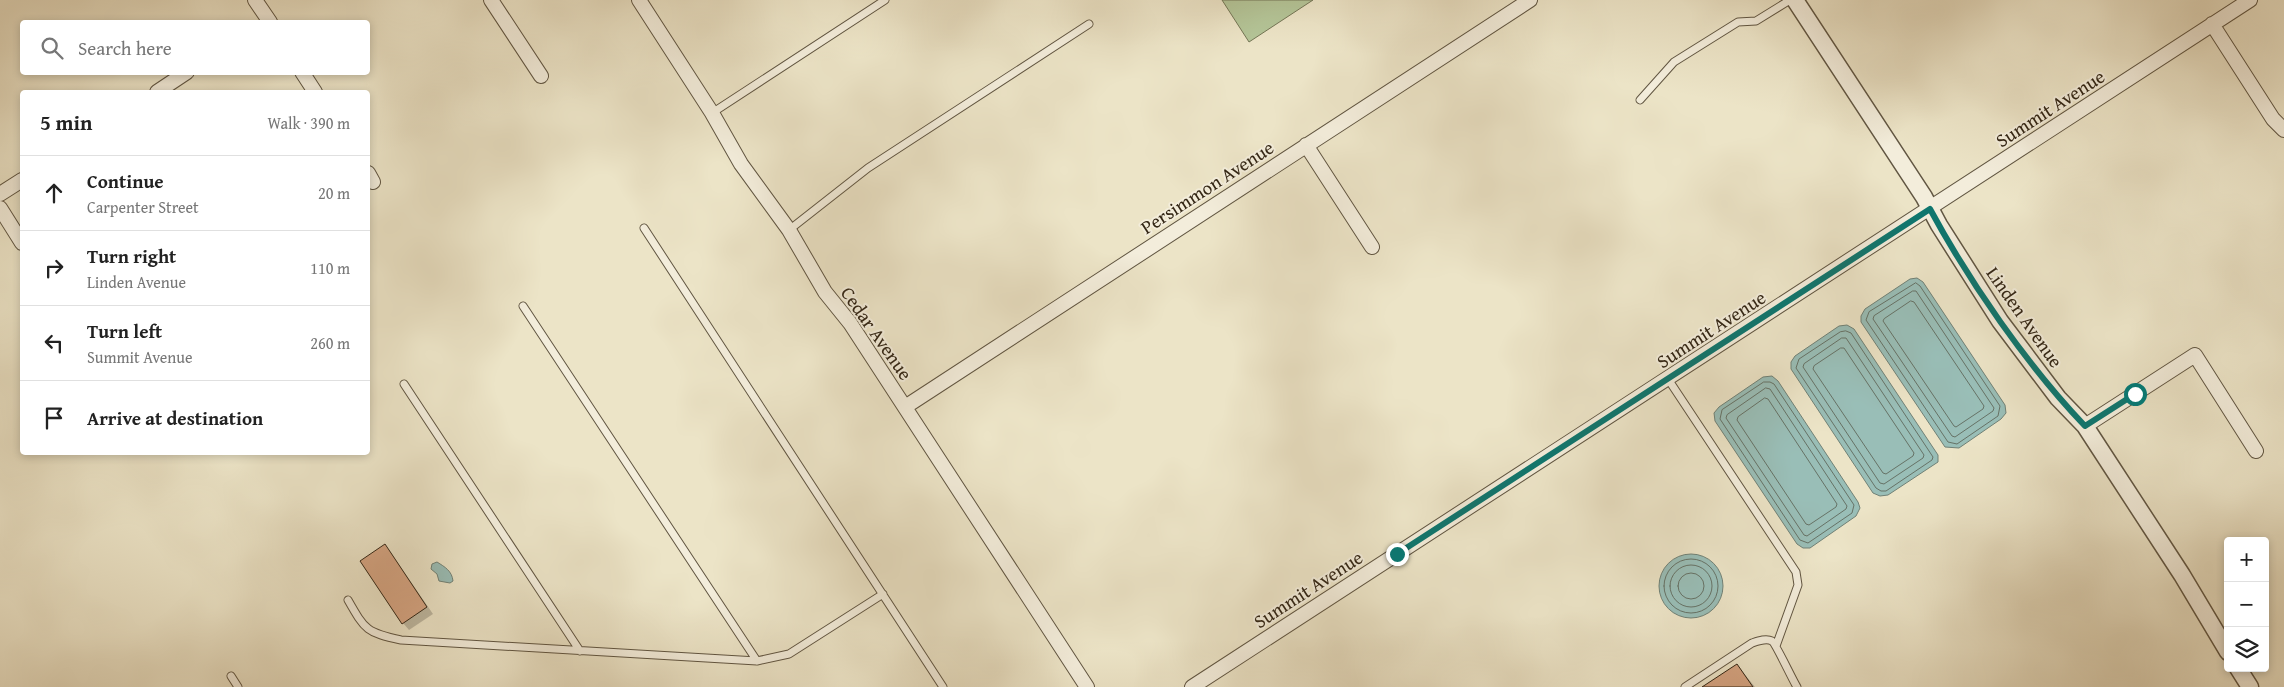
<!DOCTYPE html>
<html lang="en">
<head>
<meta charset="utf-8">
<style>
	:root { --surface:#fff; --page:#f2f2f2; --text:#222; --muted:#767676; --line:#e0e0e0 }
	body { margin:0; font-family:"Gentium Book Plus",serif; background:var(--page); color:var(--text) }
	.controls { position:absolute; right:15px; bottom:15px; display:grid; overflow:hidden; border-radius:5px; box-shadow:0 2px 8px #0003 }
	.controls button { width:45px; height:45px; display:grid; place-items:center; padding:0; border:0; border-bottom:1px solid var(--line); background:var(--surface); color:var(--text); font:25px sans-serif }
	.stop { position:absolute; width:15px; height:15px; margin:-11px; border:4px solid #0f766e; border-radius:50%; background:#fff }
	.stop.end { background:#0f766e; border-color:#fff; box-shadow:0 1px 5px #0008 }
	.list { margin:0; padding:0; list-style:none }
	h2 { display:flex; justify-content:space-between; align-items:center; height:65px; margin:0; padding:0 20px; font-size:21px }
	h2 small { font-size:16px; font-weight:400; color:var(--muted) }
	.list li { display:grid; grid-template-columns:32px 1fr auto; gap:15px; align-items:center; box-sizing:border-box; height:75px; padding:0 20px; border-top:1px solid var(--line) }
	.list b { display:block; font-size:19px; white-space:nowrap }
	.list p { margin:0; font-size:16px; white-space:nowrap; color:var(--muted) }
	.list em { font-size:16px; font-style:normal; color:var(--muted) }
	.icon { flex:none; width:28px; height:28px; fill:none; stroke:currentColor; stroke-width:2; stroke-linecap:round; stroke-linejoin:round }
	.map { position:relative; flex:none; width:2284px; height:687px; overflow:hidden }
	.search { position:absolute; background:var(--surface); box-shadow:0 2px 8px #0003; left:20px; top:20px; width:350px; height:55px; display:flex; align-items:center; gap:12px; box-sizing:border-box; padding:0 18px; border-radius:5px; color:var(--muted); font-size:19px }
	.panel { position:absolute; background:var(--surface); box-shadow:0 2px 8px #0003; left:20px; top:90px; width:350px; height:365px; border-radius:5px }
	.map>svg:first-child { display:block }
	.green { fill:#b4c598; stroke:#747656 }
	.water { fill:#99beb7; stroke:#708176 }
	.shadow { fill:#0003 }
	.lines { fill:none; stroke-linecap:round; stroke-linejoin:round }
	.shore { stroke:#667266; stroke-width:1 }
	.building { fill:#d6a583; stroke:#332615 }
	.service-casing { stroke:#615642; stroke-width:9 }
	.minor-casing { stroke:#615642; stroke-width:16 }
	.tertiary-casing { stroke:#615642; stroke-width:19 }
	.service { stroke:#f3eddb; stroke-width:7 }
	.minor { stroke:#f3eddb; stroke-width:14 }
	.tertiary { stroke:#f3eddb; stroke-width:16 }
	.route { stroke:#0f766e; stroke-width:6 }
	.labels { text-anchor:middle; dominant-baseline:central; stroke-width:4; stroke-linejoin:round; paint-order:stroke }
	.street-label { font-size:19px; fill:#332615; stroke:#f3eddb }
</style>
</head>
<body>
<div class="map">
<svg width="2284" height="687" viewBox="0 0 2284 687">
	<rect width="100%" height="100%" fill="#ece4c7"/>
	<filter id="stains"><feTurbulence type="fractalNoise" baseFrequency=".004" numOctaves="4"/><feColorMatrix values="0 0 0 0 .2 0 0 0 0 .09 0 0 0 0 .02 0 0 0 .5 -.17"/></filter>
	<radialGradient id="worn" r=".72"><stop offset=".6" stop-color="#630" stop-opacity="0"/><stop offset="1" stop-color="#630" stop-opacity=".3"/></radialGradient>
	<!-- green -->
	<path class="green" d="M1222,0H1313L1249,42Z"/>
	<!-- water -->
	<path class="water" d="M1917,278L1923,282L2005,405L2006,413L2001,419L1959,448L1945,447L1861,322V316L1865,309L1910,279Z
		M1847,325L1854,329L1938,455V462L1888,495L1880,496L1873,493L1791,369V362L1795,356L1839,326Z
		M1772,376L1778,381L1858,502L1860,508L1856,516L1810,548H1803L1797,544L1715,421L1714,413L1719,407L1763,377Z
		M1659 586a32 32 0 1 1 64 0a32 32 0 1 1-64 0Z
		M437,562C445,567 452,571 453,581L450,583L439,581L437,574L431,569L432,564Z"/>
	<!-- shadow -->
	<path class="shadow" d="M385,546L391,553L433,614L409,630L403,623Z
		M1737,665L1755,687H1705Z"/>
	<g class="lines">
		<!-- shore -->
		<path class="shore" d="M1916,283L1920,286L2000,406L1998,416L1957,444L1948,442L1866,320L1869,312Z
			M1913,291H1916L1994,408L1993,411L1955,437L1952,436L1873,319L1874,316Z
			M1911,301L1914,302L1984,406L1983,409L1956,427L1954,426L1883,321L1884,319Z
			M1846,331L1851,333L1933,457L1932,460L1886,491H1881L1876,488L1796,368L1799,359L1840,332Z
			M1842,338H1846L1924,455L1923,458L1884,484L1880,483L1803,367L1804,364Z
			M1841,348H1844L1914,453L1913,456L1886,474L1883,473L1813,369L1814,366Z
			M1764,382H1770L1774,384L1854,505L1852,513L1808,543L1800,540L1720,419L1722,410Z
			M1766,388L1770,389L1847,506L1846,509L1807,536L1804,535L1726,418L1727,415Z
			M1765,398L1768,399L1837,504L1836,507L1809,525L1806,524L1737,420L1738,417Z
			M1664 586a27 27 0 1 1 54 0a27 27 0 1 1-54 0Z
			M1670 586a21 21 0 1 1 42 0a21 21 0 1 1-42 0Z
			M1678 586a13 13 0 1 1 26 0a13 13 0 1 1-26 0Z"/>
	</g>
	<!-- building -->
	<path class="building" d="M385,544L427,607L402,624L360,561Z
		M1737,664L1753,687H1702Z"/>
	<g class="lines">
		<defs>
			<path id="service" d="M1640,100L1674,62L1738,22L1756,21L1790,0
				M712,113L885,0
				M644,228L943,687
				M789,230L868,168L1089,24
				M523,306L757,661
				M1668,379L1796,572L1798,585L1776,646
				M404,384L580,651
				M348,600C365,630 367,633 401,640L757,661L789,654L883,594
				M231,676L238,687
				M1685,687L1752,643C1758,641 1766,638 1772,641C1776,644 1792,679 1797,687"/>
			<path id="minor" d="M255,0L270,22
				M491,0L541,76
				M639,0L712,113L741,164L789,230L825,292L850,323L1087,687
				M2212,24L2273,119L2284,130
				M302,72L315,92
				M157,92L187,72
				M1306,145L1372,247
				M368,173L373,182
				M0,194L22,180
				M0,208L22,243
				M905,407L1530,0
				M2085,426L2195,355L2256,451
				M1192,687L2250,0"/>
			<path id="tertiary" d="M1795,0L1924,197L1939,225L2000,321L2058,398L2085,426L2182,575L2228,652
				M2238,668L2250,687"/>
		</defs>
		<!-- service casing -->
		<use href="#service" class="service-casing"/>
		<!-- minor casing -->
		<use href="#minor" class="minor-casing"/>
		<!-- tertiary casing -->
		<use href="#tertiary" class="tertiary-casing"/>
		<!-- service -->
		<use href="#service" class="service"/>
		<!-- minor -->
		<use href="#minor" class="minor"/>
		<!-- tertiary -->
		<use href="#tertiary" class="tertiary"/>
	</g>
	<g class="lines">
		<!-- route -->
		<path class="route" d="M1397,554L1930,209C1970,283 2027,365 2085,426L2135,394"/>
	</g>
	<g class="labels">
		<!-- street labels -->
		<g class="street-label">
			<text transform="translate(2050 108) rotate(-33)">Summit Avenue</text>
			<text transform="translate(1207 187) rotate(-33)">Persimmon Avenue</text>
			<text transform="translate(2025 317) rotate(55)">Linden Avenue</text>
			<text transform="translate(1711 329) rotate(-33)">Summit Avenue</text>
			<text transform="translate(877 333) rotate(55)">Cedar Avenue</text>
			<text transform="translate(1308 589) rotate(-33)">Summit Avenue</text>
		</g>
	</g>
	<rect width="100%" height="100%" filter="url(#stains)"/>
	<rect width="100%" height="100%" fill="url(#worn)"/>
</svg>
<div class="controls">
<button>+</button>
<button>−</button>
<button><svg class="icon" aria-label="layers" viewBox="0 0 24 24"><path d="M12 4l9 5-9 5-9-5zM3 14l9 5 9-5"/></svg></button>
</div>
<div class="stop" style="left:2135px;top:394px"></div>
<div class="stop end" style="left:1397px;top:554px"></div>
<div class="search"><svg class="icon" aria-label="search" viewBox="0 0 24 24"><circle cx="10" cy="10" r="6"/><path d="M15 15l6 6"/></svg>Search here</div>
<section class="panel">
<h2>5 min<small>Walk · 390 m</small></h2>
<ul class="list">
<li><svg class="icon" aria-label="ahead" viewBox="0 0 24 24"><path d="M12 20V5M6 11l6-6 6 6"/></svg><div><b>Continue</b><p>Carpenter Street</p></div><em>20 m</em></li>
<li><svg class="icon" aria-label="right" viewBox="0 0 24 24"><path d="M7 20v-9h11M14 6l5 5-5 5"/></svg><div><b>Turn right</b><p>Linden Avenue</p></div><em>110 m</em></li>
<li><svg class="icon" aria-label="left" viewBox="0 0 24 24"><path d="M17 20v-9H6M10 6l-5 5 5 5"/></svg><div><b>Turn left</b><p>Summit Avenue</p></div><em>260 m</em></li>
<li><svg class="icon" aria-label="arrive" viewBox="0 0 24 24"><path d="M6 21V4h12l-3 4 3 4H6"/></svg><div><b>Arrive at destination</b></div></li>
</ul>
</section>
</div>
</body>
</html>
